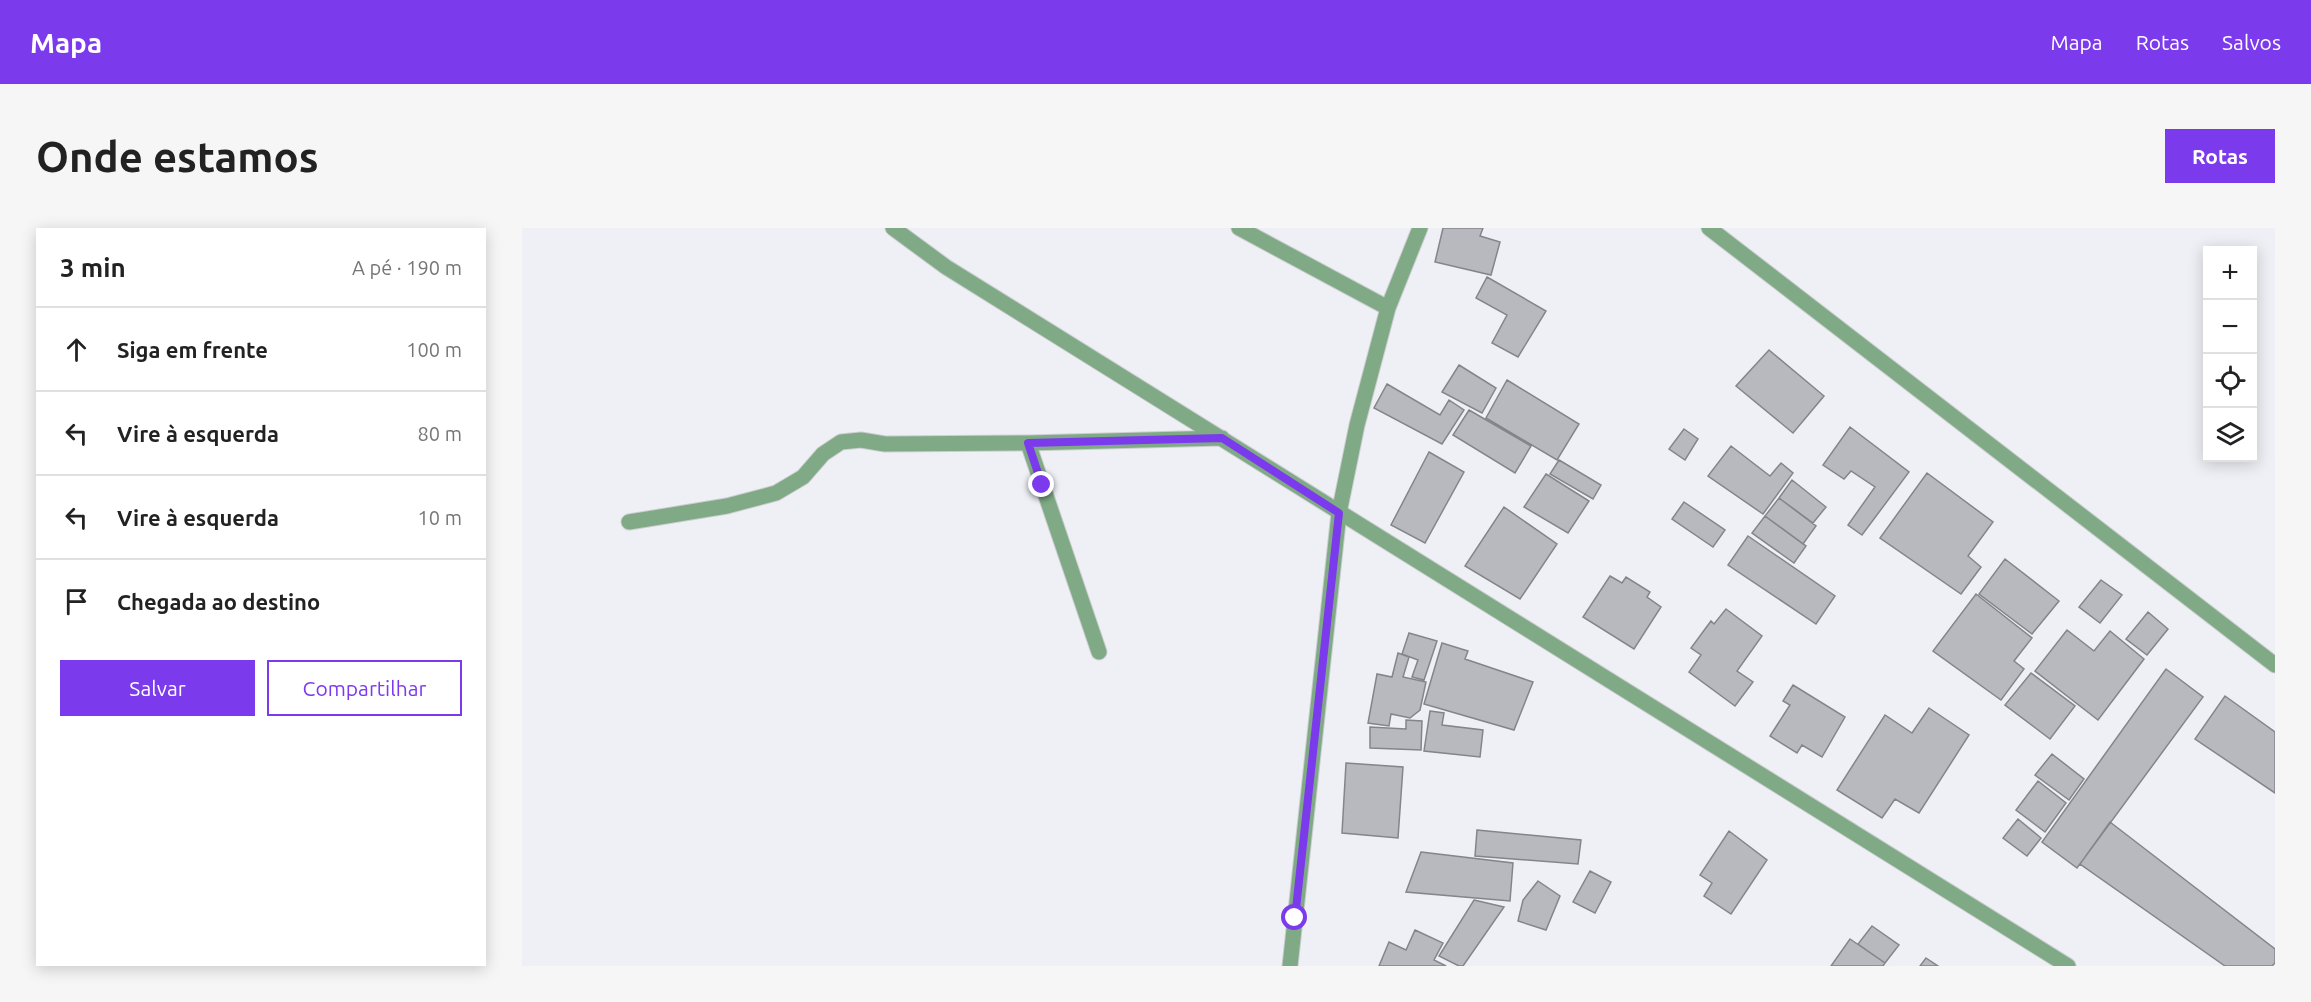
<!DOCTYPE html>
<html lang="pt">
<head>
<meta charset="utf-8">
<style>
	:root { --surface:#fff; --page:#f6f6f6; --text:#222; --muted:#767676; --line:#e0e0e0; --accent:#7c3aed }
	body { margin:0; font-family:Ubuntu,sans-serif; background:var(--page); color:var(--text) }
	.controls { position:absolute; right:18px; top:18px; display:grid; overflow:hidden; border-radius:0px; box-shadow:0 3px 15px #0003 }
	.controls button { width:54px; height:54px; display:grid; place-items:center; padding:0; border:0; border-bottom:2px solid var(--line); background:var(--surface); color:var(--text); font:30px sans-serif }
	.stop { position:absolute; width:18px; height:18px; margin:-14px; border:4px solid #7c3aed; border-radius:50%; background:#fff }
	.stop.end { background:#7c3aed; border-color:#fff; box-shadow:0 2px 6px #0008 }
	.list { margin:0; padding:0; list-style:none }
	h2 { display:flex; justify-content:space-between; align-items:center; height:78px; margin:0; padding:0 24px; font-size:26px }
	h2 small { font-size:20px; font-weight:400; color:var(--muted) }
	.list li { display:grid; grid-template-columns:39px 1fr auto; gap:18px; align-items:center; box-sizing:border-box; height:84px; padding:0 24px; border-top:2px solid var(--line) }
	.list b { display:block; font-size:22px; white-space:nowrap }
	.list em { font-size:20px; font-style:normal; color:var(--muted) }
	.actions { display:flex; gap:12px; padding:18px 24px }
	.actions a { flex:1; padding:14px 0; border:2px solid var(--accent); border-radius:0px; text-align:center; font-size:21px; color:var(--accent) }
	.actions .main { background:var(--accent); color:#fff }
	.icon { flex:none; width:33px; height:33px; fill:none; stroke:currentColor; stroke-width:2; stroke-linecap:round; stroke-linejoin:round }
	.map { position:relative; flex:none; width:1753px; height:738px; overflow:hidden; border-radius:0px }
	header { display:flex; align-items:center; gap:36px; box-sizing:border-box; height:84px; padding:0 30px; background:var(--accent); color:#fff }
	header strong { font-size:28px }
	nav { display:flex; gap:33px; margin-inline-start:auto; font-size:21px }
	.intro { display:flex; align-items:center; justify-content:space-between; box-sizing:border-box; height:144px; padding:0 36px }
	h1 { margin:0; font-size:42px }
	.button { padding:15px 27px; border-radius:0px; background:var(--accent); color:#fff; font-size:21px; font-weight:700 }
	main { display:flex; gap:36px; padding:0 36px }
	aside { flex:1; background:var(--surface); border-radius:0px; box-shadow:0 3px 15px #0003 }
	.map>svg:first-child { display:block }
	.building { fill:#b8b9be; stroke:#84858a; stroke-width:1.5 }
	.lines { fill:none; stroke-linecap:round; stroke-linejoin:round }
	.minor-casing { stroke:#cccdd1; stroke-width:17 }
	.minor { stroke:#7faa85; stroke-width:15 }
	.route { stroke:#7c3aed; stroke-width:8 }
</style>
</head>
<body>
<header>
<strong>Mapa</strong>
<nav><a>Mapa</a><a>Rotas</a><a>Salvos</a></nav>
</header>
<div class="intro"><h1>Onde estamos</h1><a class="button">Rotas</a></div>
<main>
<aside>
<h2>3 min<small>A pé · 190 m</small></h2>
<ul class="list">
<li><svg class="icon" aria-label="ahead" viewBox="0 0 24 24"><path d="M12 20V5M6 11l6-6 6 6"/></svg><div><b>Siga em frente</b></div><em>100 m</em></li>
<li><svg class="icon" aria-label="left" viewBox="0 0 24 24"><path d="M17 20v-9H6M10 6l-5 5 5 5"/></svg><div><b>Vire à esquerda</b></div><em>80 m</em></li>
<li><svg class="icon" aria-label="left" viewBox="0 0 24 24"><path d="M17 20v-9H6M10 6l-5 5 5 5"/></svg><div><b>Vire à esquerda</b></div><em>10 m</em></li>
<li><svg class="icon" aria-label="arrive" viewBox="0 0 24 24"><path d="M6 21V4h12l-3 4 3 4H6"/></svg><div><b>Chegada ao destino</b></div></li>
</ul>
<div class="actions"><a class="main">Salvar</a><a>Compartilhar</a></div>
</aside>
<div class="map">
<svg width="1753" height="738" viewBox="0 0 1753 738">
	<rect width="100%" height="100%" fill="#eff0f5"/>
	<!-- building -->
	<path class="building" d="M921,0H961L958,8L978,14L969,47L913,34Z
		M965,49L1024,83L996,129L970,115L985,87L954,70Z
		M1247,122L1302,168L1271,205L1214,158Z
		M937,137L974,160L960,185L920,164Z
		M985,152L1057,196L1035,232L964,190Z
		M865,156L918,187L927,172L942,182L920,216L852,180Z
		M947,182L1009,218L993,245L931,207Z
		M1328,199L1387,244L1340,307L1326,297L1353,259L1329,243L1322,251L1301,237Z
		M1162,201L1176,211L1163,232L1147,221Z
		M1209,218L1248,248L1259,235L1271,245L1241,286L1186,248Z
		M907,224L942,244L903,315L869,297Z
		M1037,232L1079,257L1071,271L1028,246Z
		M1405,245L1471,294L1446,328L1459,339L1439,366L1358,310Z
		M1024,246L1067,273L1046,305L1002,279Z
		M1270,252L1304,279L1291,295L1257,270Z
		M1257,270L1294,298L1281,316L1243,288Z
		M1162,274L1203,302L1191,319L1150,291Z
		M982,279L1035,316L998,371L943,338Z
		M1243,288L1284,318L1272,335L1230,305Z
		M1226,308L1313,368L1294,396L1206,337Z
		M1483,331L1537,373L1510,406L1457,366Z
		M1088,348L1100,355L1104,349L1128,364L1125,369L1139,379L1112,421L1061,389Z
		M1579,352L1600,367L1578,395L1557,379Z
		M1454,366L1510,410L1492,433L1502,441L1479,472L1411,423Z
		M1204,381L1240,408L1215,443L1231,454L1213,478L1167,444L1179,427L1169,420L1189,393L1192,396Z
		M1626,384L1646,401L1625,427L1604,411Z
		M1545,402L1572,423L1588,403L1622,431L1576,492L1513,443Z
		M887,405L915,413L902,452L890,449L896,432L880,426Z
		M920,415L946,423L943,431L1011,454L992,502L902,476Z
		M876,425L887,429L881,449L904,454L898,482L888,490L869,486L867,498L846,495L855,446L870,449Z
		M1644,441L1681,469L1555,640L1520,614Z
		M1509,445L1553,478L1528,511L1483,477Z
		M1271,457L1323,489L1300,529L1280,517L1275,525L1248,508L1268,477L1261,473Z
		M1703,468L1753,504V565L1673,511Z
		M1407,480L1447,507L1397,585L1373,571L1360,590L1315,562L1363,487L1390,505Z
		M908,483L922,485L920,497L961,502L958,529L902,523Z
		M884,492L900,493L899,522L848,520V499L884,501Z
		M1530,526L1562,551L1547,572L1513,547Z
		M824,535L881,539L876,610L820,605Z
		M1516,553L1544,575L1523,604L1494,582Z
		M1496,591L1519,610L1505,628L1481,610Z
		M1588,594L1753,721V735L1750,738H1703L1558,636Z
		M955,602L1059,612L1056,636L953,628Z
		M1207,603L1245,632L1209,686L1182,668L1190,655L1178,647Z
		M899,624L991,635L988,673L884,664Z
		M1068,643L1089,654L1073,685L1051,674Z
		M1016,653L1038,668L1024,702L996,693L1001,672Z
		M952,672L982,679L941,738H937L917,728Z
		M1350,698L1377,717L1363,735L1336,716Z
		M893,702L921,715L912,732L924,738H857L867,714L884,722Z
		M1328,711L1363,735L1361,738H1309Z
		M1404,730L1416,738H1398Z"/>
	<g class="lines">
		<defs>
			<path id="minor" d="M371,0L424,39L1546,738
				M717,0L866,80
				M1187,0L1753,437
				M506,215L577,424
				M107,294L205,278L254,265L281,249L301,226L319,214L339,212L363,216L506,215L700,210
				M768,738L817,285L835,197L866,80L898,0"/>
		</defs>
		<!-- minor casing -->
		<use href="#minor" class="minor-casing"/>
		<!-- minor -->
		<use href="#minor" class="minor"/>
	</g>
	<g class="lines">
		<!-- route -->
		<path class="route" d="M520,257L506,215L700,210L817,285L773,690"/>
	</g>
</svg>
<div class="controls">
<button>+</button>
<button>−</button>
<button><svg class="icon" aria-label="locate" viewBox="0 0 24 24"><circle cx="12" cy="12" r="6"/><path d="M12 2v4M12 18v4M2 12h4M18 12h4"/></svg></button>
<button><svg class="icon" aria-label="layers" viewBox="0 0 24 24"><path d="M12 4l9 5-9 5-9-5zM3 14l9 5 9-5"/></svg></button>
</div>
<div class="stop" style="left:773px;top:690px"></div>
<div class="stop end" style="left:520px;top:257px"></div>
</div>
</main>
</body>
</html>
